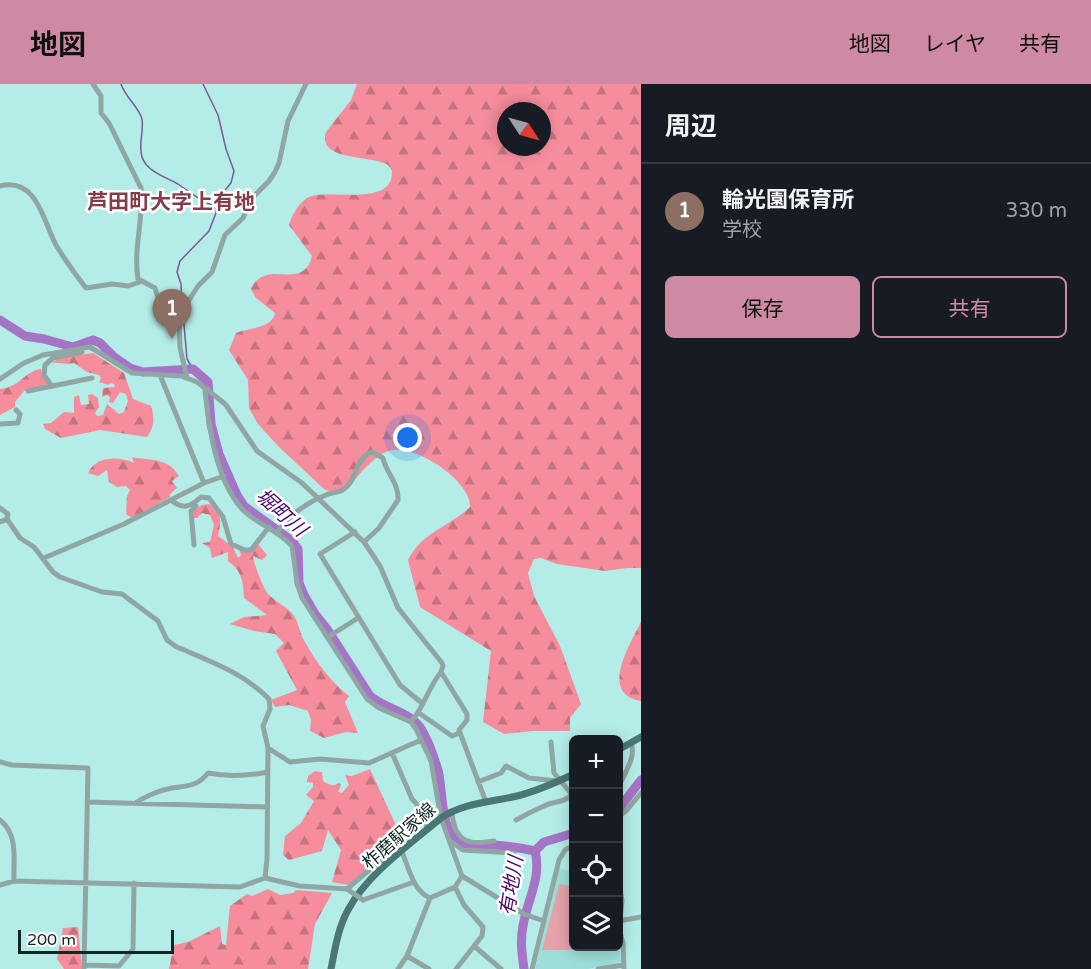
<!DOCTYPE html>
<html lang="ja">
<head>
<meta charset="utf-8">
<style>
	:root { --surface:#171b24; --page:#242831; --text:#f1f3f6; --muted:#9ea1a6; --line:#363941; --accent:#ce8aa4 }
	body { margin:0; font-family:"Varela Round","Noto Sans JP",sans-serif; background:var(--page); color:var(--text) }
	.controls { position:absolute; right:18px; bottom:18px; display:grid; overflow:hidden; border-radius:9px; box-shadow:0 3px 15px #0003 }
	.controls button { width:54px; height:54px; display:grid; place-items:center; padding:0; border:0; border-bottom:2px solid var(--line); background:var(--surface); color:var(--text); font:30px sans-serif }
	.compass { position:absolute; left:497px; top:18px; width:54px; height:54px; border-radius:50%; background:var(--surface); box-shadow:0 3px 15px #0003; rotate:126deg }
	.scale { position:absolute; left:18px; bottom:15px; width:156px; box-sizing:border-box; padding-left:6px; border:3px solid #102725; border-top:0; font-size:16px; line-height:21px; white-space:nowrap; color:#102725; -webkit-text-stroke:4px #fff; paint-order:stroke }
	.you { position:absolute; left:408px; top:354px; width:21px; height:21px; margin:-15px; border:4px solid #fff; border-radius:50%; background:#1a73e8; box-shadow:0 0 0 9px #1a73e833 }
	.badge { display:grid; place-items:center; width:39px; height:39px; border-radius:50%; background:var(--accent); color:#fff; font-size:20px; font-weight:700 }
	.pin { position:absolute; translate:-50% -50px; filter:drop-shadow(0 2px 3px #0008) }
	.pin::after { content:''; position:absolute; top:32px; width:21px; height:18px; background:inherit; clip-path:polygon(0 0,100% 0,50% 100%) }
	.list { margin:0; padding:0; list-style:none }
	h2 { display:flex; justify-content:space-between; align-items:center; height:78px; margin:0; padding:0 24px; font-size:26px }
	h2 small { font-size:20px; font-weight:400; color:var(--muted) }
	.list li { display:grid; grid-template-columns:39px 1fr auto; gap:18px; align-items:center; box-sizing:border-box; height:96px; padding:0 24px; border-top:2px solid var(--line) }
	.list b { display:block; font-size:22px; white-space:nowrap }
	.list p { margin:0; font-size:20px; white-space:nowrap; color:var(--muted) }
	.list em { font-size:20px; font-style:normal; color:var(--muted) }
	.actions { display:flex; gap:12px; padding:18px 24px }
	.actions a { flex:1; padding:14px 0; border:2px solid var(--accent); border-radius:9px; text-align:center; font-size:21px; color:var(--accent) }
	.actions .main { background:var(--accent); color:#111 }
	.icon { flex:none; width:33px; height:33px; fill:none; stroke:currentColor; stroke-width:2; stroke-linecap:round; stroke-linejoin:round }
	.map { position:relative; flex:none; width:641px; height:885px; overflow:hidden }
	header { display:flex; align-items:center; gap:36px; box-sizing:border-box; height:84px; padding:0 30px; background:var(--accent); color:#111 }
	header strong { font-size:28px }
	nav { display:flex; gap:33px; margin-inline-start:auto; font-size:21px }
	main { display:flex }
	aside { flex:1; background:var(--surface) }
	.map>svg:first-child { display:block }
	.built { fill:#9ededa }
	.forest { fill:url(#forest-firs); fill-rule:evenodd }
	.garden { fill:#e4a2aa }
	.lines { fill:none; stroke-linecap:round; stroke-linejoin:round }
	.stream { stroke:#785d95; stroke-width:1.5 }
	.river { stroke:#a574c5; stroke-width:9 }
	.minor { stroke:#8fa6a4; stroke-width:5 }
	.major { stroke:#4a7673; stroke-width:7 }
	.minor-bridge { stroke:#8fa6a4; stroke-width:5 }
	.labels { text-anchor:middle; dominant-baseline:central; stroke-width:5; stroke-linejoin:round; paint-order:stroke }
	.street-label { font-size:18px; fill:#102725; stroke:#fff }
	.water-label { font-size:20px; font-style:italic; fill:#4e066e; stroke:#fff }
	.quarter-label { font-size:21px; font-weight:bold; fill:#853c49; stroke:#fff }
</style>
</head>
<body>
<header>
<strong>地図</strong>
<nav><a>地図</a><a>レイヤ</a><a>共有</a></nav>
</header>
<main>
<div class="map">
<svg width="641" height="885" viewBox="0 0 641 885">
	<defs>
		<pattern id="forest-firs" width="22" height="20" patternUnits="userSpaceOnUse" patternTransform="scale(1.5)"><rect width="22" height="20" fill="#f68d9d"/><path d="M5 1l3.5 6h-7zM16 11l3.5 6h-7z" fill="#c67380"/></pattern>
	</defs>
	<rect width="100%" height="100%" fill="#b4ece8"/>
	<!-- built -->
	<path class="built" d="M559,784L573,788L574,862H618L619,859L621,877L619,879L588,885H535Z"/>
	<!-- forest -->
	<path class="forest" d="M357,0H641V484H627L605,487L557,480L541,474L534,475L528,489L534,512L560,562L581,620L570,634V647H533L504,650L483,638L491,567L420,523L408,476C422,448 449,443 470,423C472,397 411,356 386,368C367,377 357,396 342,409L336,410L324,405L279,363L258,340L249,324L248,296L229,266L236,249C248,244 273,244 275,229L256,214L251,205C265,173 303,209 312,172L289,141C292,131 298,120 307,114C323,103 393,125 392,88C392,67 315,83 326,48L351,16ZM506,27H542V63H506Z
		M93,269L124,289L133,315L151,322C155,335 154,343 147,353L100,346L61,354L45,345L43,340L51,339L64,328L74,329V313L79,311L81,321L89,320L88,311L92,310L98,314L99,323L95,329L97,332L103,331L107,320L119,330L124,328L128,317L126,310L120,308L113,319L109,318L110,313L107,311L102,313L103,304L115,303L114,300L111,299L108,301L99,298L101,294L99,291L87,288L74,279C66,281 59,278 51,279L62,273Z
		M41,285L43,293L49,299L42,303L24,307L15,318V323L0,331V305C21,303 24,287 41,285Z
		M132,373C150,377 168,373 179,392L172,397L177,404L170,410V413L132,434L126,430L127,412L130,406L126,402L117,403L109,398L107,386L98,392L88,389C96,372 119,372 134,379Z
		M210,420C223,429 221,439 218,452L233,463L238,474L241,471L239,465L245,468L258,460L267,471L262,476L253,472C253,478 263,502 266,507C271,515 284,521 291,528C299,536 299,549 305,558C316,578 331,598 349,612L345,618L358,649L346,648L324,654L310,647L311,636L308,627L289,621L275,623L271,616L297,606L276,567L284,559L275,550L254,547L230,540L244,533L267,531L244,514C243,497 242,487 228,477V468L212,474L210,464L202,459L210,458L214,441L210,431L202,429L197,434H193L194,426L202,421Z
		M641,538V617C598,610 631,559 641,538Z
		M370,685L395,739L397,761L348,801L332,798L341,766L328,746L322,767L289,776L283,771L285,752L301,739L314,717L306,711L313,703V699L307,698L308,692L315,687L322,688L323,697C329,701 333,703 339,699L341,701L338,708L342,709L349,701L345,691L352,692Z
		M268,805L280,811L293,809L296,806L332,809L315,840L308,885H169L174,861L188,858L220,842L222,860L226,861L230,822L247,810L252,812Z
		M78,843L82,885H64L57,875L63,844Z"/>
	<!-- garden -->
	<path class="garden" d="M559,800L573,803L574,862L578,863L577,866H542Z"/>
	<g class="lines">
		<!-- stream -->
		<path class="stream" d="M121,0C125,13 139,23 142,35C144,48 138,61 142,73C147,88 166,93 178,100C190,108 200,117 214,122
			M182,224L181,200L177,188L180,177L209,147L216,129L214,122L216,117L231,99L234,87L226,65L218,31L203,0
			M183,229L187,275L193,285"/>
		<!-- river -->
		<path class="river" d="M0,236L25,252L44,255L73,263L93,256L100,259L114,273L130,284L143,288L193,285L208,298L211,340L219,370L237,411L244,422L292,457L298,465L299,499L304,511L315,530L327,545L370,612C386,625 407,627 420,643C427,654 434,673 438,686C443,705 440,747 459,759C471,768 481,760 494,761C507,762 522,764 535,767
			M618,726L641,696
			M535,767L544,758L574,749
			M524,885C522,870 520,857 523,842C527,816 542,794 535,767"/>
		<!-- minor -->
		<path class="minor" d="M93,0L101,12V29L109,39L141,104C144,134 133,164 138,195L155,204C158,218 166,227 179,232
			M0,102C37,93 43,137 56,161C65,176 75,190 86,204L112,200L128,202L140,198
			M160,291L204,399
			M187,294L180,264L179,232L198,202L212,188L225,151L243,134L251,115L269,97L275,88L279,79L288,37L306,0
			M0,295L24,279L43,271L90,263L132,289L181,292L197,298L219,315L226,321L257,367L302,399L364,458L380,482L398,524L442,579L443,582L441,588L467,630V636L459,646L486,718
			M51,301L44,291L45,281L53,274L82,268V264
			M28,307L92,294
			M0,340L18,339L20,330L16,326
			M171,416C183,426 190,423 201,413L209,414L223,433L231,460L245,466H251L269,443
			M0,424L8,430L7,435L0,438
			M7,435L20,454L34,463L53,488L60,493L102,508L122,510L158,537L167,556L175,562C208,577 243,588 269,615L270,625L263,642L268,664L267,775L265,794
			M355,448L320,470L400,601L423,620
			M277,449C287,432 308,418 326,411C332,408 339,409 344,405C358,396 354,374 372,368L383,374C386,389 399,399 398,416L379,444L364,458
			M194,461L191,427L196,422
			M44,474L124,440L204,399L224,392
			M328,553L358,534
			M419,629L452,652L459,649
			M411,638C424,623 428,604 441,588
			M551,658L554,689L574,713
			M268,664L290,678L320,675L369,679L421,656
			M392,669L412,715L416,719L428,745
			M0,678L12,681L88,684L84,885
			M618,696H622C627,685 636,671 631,659
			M478,698L501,689L506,682L529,694L558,697
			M87,718L268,723
			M136,719C143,713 161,706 172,704C187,702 198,702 208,689C229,693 247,692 268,688
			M451,727C453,733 453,740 456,746C463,762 480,759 494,757
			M618,733L626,727L641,709
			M0,736C19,752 13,775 14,797
			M516,736C525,731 535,726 544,722C555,716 560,721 572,711
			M450,757L463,766L514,769
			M618,790L622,817L619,845L623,859L624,885
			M462,792L524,830L544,837
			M0,801L14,797L240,803L265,794L300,802L347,805L396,763L399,764L402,768C409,784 413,807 430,814L455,803L462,792L441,734L431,677L416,645L411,638L379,624L367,615L302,514L297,498L292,462C278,446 257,440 243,426C216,397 209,344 205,307L208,305
			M455,803L464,821L483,843L482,852L456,885
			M363,816L414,798
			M619,837L641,833
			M474,862L501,885
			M407,872L429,885
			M84,881L119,882L133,865L134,799
			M398,885L407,872L430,814
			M532,885L559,776L565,766L574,761
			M598,885L624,881"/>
		<!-- major -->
		<path class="major" d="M618,666L641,653
			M331,885C335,865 338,844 348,826C367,790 410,760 441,734C463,719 491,718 517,712C537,707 555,699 574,690"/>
		<!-- minor-bridge -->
		<path class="minor-bridge" d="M347,805L363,816"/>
	</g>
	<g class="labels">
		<!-- street labels -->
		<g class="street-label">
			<text transform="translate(399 752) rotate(-41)">柞磨駅家線</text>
		</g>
		<!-- water labels -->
		<g class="water-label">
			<text transform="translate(281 429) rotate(42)">堀町川</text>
			<text transform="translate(512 802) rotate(-81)">有地川</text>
		</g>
		<!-- quarter labels -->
		<g class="quarter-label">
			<text x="171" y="118">芦田町大字上有地</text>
		</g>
	</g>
</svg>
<div class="controls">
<button>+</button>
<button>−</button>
<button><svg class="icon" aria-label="locate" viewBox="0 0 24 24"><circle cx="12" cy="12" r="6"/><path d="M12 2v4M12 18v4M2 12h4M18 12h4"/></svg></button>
<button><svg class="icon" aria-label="layers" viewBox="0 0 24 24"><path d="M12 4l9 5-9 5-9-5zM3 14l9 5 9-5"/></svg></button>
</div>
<svg class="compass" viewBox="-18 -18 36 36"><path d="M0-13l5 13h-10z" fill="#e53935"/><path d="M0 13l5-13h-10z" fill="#9ea1a6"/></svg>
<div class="scale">200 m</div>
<div class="you"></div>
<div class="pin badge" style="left:172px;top:255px;background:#8d6e63">1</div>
</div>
<aside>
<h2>周辺<small></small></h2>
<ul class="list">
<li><span class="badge" style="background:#8d6e63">1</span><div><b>輪光園保育所</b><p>学校</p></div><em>330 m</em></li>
</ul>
<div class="actions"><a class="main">保存</a><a>共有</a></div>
</aside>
</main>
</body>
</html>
